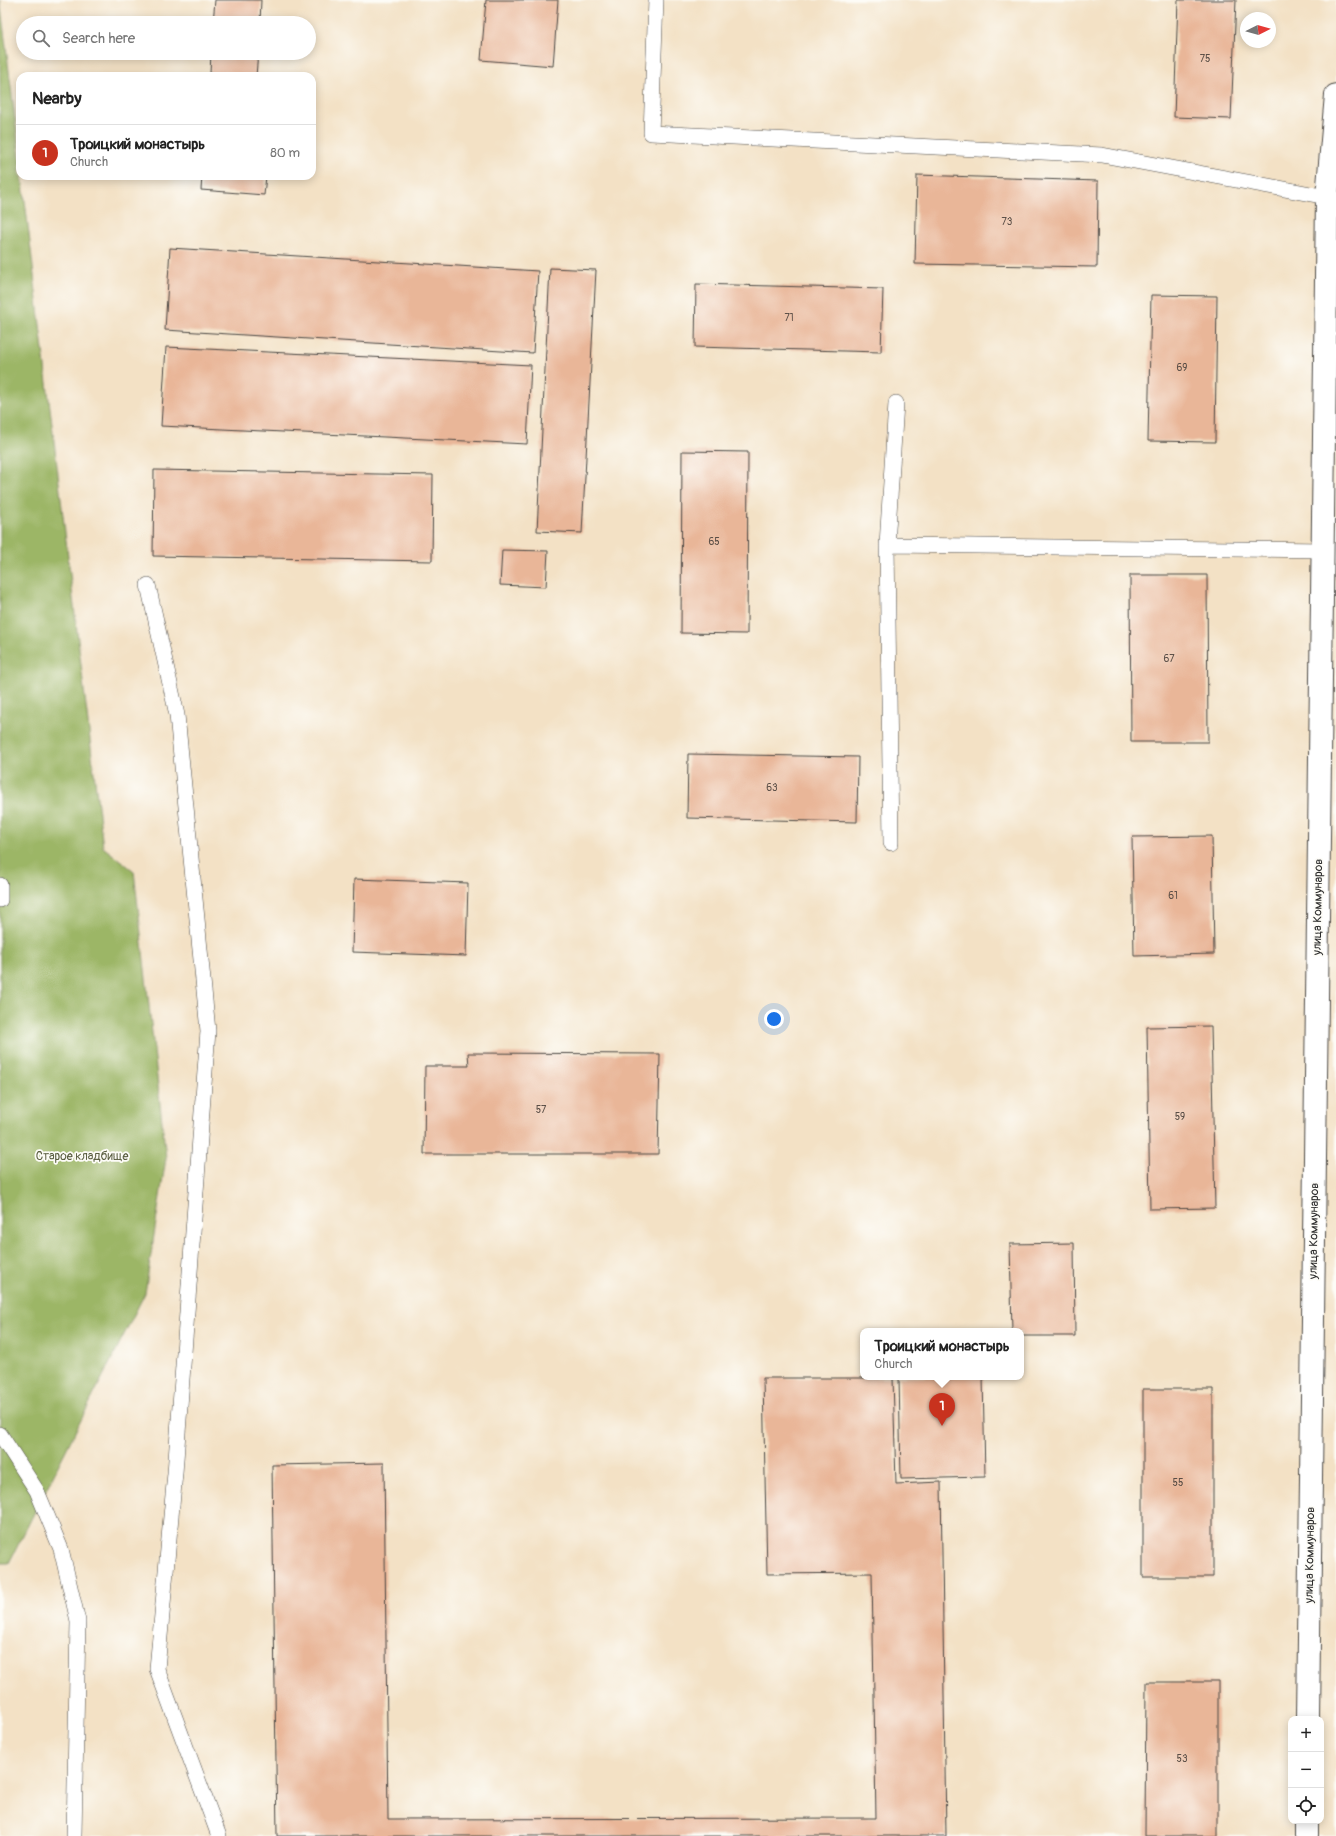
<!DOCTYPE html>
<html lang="en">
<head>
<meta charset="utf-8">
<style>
	:root { --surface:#fff; --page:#f6f6f6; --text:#222; --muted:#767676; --line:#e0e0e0; --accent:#c8321e }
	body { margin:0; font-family:Pangolin,sans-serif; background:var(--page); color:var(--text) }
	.controls { position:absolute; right:12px; bottom:12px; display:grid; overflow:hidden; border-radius:8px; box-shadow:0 2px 10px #0003 }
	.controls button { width:36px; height:36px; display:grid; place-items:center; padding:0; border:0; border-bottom:1px solid var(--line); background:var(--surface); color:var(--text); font:20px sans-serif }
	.compass { position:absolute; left:1240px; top:12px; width:36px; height:36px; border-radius:50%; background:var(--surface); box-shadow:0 2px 10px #0003; rotate:84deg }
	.you { position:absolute; left:774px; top:1019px; width:14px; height:14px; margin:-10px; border:3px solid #fff; border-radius:50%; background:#1a73e8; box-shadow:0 0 0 6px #1a73e833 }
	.badge { display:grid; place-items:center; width:26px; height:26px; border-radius:50%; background:var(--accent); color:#fff; font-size:13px; font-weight:700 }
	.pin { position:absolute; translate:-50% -33px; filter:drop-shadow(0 1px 2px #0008) }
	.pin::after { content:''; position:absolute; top:21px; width:14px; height:12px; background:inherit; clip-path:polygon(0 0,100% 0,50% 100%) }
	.popup { position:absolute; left:860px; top:1328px; width:164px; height:52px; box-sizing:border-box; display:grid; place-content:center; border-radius:8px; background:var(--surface); filter:drop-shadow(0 1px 3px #0005); font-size:13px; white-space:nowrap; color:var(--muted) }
	.popup b { font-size:15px; color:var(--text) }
	.popup::after { content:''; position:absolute; left:50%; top:100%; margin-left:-8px; border:8px solid transparent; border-top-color:var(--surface) }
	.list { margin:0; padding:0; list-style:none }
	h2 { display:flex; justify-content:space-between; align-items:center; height:52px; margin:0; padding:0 16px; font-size:17px }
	h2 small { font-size:13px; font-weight:400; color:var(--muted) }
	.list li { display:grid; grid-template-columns:26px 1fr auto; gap:12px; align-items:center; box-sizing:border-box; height:56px; padding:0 16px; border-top:1px solid var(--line) }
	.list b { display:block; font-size:15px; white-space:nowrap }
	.list p { margin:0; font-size:13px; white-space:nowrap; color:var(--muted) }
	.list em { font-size:13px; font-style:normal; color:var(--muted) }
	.icon { flex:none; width:22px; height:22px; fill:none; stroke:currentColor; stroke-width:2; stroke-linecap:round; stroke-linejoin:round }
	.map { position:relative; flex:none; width:1336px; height:1836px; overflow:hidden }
	.search { position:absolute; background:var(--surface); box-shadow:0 2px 10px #0003; left:16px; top:16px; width:300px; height:44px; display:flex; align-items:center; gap:10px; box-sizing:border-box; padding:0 14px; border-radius:22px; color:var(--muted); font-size:15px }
	.panel { position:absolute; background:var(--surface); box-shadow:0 2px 10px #0003; left:16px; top:72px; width:300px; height:108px; border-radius:12px }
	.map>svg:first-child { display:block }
	.forest { fill:#9cb666; stroke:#647048 }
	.building { fill:#e9b698 }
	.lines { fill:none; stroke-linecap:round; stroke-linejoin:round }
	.service-casing { stroke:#494642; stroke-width:16 }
	.secondary-casing { stroke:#494642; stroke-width:24 }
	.service { stroke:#fff; stroke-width:15 }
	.secondary { stroke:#fff; stroke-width:22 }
	.labels { text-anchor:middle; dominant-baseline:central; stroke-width:3.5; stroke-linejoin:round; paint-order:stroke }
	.number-label { font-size:10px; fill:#5a4e46 }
	.street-label { font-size:12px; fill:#2b2b2b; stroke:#fdfcf7 }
	.park-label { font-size:12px; fill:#5a5e41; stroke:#fdfcf7 }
</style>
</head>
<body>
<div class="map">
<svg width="1336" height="1836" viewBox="0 0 1336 1836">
	<rect width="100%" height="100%" fill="#fdfcf7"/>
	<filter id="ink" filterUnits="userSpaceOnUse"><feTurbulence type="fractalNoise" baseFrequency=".025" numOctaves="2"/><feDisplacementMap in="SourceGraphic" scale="8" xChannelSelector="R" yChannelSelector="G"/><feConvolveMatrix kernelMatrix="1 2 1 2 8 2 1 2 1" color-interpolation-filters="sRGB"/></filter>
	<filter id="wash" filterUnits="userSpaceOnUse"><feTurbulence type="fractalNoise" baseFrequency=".012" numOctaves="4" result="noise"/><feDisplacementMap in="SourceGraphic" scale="16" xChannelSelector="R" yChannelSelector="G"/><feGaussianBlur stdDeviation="0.9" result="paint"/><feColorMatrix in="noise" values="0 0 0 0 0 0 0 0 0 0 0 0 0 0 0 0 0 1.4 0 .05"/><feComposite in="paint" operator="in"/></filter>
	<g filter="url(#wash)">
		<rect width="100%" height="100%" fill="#f3e1c5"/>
		<!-- forest -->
		<path class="forest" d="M0,0L20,158V176H22L103,847L134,871L166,1158L145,1293L9,1563H0Z"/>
		<g id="blocks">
			<!-- building -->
			<path class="building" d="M215,0H261L260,23H213Z
				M486,0H558L553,66L481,60Z
				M1178,0H1236L1231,119L1174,117Z
				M211,53H258L256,76L210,73Z
				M917,175L1098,181L1097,267L915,264Z
				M202,176H266L264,195L201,190Z
				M170,248L538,271L533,353L165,330Z
				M550,268L596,270L582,533L537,531Z
				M696,284L883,289L881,352L695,347Z
				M1151,295L1217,296L1215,442L1148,441Z
				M166,347L531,365L527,444L161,426Z
				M682,451L748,452L747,634L681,633Z
				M154,470L433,475L432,561L153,556Z
				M502,550L548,551L546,587L500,585Z
				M1130,575H1207L1208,742H1131Z
				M688,754L858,757L857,822L687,818Z
				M1212,836L1214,954L1134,956L1132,837Z
				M354,879L468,883L466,956L352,952Z
				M1211,1026L1215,1208L1150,1209L1147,1027Z
				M468,1053L660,1054L658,1154H424L425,1066H469Z
				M1074,1243L1075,1336H1021V1331H1012L1010,1244Z
				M899,1377H983L985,1477L901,1479Z
				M763,1378H893L896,1484L941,1482L946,1836H277L272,1465L384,1463L388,1819L876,1818L872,1573L767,1574Z
				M1143,1389H1213V1577H1143Z
				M1146,1682H1218V1836H1145Z"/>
		</g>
	</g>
	<g filter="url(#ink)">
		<use href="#blocks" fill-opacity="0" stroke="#494642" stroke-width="1"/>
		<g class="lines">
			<defs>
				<path id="service" d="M656,0L651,133L1102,155L1327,197
					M887,545L1323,550
					M148,585L177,715L208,1031L175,1473L157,1669L219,1836
					M891,843L887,545L896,403
					M0,885V900
					M0,1434L37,1491L61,1549L78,1621L74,1836"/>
				<path id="secondary" d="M1308,1719L1327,197L1336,95
					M1307,1836V1821"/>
			</defs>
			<!-- service casing -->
			<use href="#service" class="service-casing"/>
			<!-- secondary casing -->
			<use href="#secondary" class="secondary-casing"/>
			<!-- service -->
			<use href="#service" class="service"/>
			<!-- secondary -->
			<use href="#secondary" class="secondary"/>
		</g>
	</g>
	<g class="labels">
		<!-- number labels -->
		<g class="number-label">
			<text x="1205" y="59">75</text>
			<text x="1007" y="222">73</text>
			<text x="789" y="318">71</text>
			<text x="1182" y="368">69</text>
			<text x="714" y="542">65</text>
			<text x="1169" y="659">67</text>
			<text x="772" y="788">63</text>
			<text x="1173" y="896">61</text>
			<text x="541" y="1110">57</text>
			<text x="1180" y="1117">59</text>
			<text x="1178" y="1483">55</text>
			<text x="1182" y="1759">53</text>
		</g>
		<!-- street labels -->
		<g class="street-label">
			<text transform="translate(1318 907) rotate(-89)">улица Коммунаров</text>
			<text transform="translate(1314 1231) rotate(-89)">улица Коммунаров</text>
			<text transform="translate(1310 1555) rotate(-89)">улица Коммунаров</text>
		</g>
		<!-- park labels -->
		<g class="park-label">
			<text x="82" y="1156">Старое кладбище</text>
		</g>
	</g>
</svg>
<div class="controls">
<button>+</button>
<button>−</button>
<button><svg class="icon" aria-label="locate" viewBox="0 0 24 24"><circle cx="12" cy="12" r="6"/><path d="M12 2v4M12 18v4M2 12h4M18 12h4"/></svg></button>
</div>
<svg class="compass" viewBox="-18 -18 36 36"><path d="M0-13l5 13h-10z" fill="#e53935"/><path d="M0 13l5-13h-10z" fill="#767676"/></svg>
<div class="you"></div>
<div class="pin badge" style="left:942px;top:1426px">1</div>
<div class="popup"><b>Троицкий монастырь</b>Church</div>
<div class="search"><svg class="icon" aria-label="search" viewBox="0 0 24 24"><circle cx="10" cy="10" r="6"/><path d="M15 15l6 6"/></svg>Search here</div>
<section class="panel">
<h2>Nearby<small></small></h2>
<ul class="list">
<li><span class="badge">1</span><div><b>Троицкий монастырь</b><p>Church</p></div><em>80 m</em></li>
</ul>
</section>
</div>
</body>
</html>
